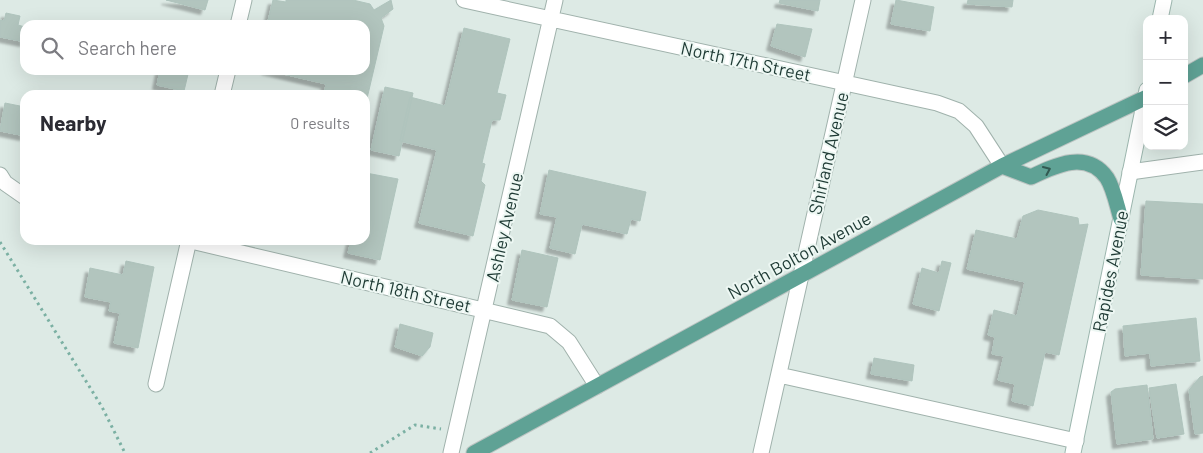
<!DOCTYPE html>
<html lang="en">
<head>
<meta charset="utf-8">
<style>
	:root { --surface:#fff; --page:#f7f7f7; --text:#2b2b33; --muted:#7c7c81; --line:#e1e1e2 }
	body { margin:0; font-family:Barlow,sans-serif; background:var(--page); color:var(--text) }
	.controls { position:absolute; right:15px; top:15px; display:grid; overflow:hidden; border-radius:10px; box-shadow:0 5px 20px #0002 }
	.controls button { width:45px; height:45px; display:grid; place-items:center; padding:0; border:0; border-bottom:1px solid var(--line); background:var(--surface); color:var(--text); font:25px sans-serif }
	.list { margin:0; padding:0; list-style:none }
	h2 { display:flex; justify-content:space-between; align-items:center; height:65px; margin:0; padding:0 20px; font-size:21px }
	h2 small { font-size:16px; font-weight:400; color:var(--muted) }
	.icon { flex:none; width:28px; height:28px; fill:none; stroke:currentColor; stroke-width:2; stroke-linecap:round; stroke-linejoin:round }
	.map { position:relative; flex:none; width:1203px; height:453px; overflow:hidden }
	.search { position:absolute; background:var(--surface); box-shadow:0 5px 20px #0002; left:20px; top:20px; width:350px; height:55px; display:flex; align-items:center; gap:12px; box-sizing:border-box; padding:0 18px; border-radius:15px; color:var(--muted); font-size:19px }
	.panel { position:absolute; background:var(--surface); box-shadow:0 5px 20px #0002; left:20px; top:90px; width:350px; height:155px; border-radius:15px }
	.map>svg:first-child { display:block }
	.building { fill:#b2c5be; stroke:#afc4bd; filter:url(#shadow) }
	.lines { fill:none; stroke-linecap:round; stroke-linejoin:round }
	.minor-casing { stroke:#a0b2ac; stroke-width:17 }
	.secondary-casing { stroke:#9cb6ae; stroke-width:17 }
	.primary-casing { stroke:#bcc4c2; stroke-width:17 }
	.path { stroke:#7bb0a3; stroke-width:3; stroke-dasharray:2.5 4; stroke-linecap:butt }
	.minor { stroke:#fff; stroke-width:15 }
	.secondary { stroke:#fff; stroke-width:15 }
	.primary { stroke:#5fa295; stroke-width:15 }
	.oneway { stroke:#325951 }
	.labels { text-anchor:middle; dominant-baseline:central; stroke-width:4; stroke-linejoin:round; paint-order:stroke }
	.street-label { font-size:18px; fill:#1e3a34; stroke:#edf7f3 }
</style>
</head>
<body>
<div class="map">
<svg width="1203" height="453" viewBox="0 0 1203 453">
	<defs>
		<filter id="shadow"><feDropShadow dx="-4.5" dy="4.5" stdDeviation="1" flood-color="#0004"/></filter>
	</defs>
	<rect width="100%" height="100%" fill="#ddeae5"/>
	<!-- building -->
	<path class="building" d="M166,0H208L205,10Z
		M273,0L286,2V0H353L370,4L374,10L391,0L393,9L381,18L384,26L365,107V95H324L326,84L266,70H365V25H267Z
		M780,0H820L818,11L779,3Z
		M896,0L934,7L930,31L891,24Z
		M968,0H1013L1012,7L967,4Z
		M6,13L20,16L18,25L25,27V42L0,37V20L4,21Z
		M777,24L812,29L805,57L771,46Z
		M464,28L510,39L497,93L506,95L500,120H492L482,163L485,164L481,181L485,185L473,236L419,223L437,150L400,141L410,97L445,106Z
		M160,70H189L184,91L157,85Z
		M385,87L413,93L399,156L371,150Z
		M5,103L25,107V136L0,131Z
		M549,170L646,192L640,221L631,219L627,234L582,224L575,254L550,248L557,217L540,214Z
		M366,173L398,179L380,260L348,253L351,240H365Z
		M1146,201L1203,204V279L1141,275Z
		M1038,210L1078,218L1079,225L1088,224L1059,355L1045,352L1033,406L1012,401L1015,384L998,380L1004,356L992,354L995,337L988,335L994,310L1017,316L1025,282L967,269L976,230L1017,239L1023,216Z
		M522,250L558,258L547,307L512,300Z
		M126,261L154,267L138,348L114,343L120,313L109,311L111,302L85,297L90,268L123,275Z
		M942,261L951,263L939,311L913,304L922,268L939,273Z
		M1196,318L1200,361L1151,366L1150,353L1125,356L1123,326Z
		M400,324L433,333L430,347L422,356L395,347Z
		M874,358L914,365L912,381L871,374Z
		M1203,376V433L1195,434L1189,390L1200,377Z
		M1176,384L1184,434L1157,438L1149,388Z
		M1147,385L1153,439L1117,444L1111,392L1115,389Z"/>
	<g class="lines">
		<defs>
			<path id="minor" d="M464,0L937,103L959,111L976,126L1002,166
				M238,25L244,0
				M222,95L228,70
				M1130,172L1203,162
				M0,175L5,183L25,197
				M187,240L550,326L569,342L597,386
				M779,375L1076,441
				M156,384L189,240
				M451,453L555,0
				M761,453L863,0"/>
			<path id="secondary" d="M1160,19L1164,0
				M1073,453L1147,90"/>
			<path id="primary" d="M1184,76L1203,65
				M1002,166L1031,177C1056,165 1087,150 1107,178C1114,189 1117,206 1121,219
				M474,453L1002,166L1147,97"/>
		</defs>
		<!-- minor casing -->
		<use href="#minor" class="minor-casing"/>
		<!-- secondary casing -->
		<use href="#secondary" class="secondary-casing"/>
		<!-- primary casing -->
		<use href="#primary" class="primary-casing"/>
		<!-- path -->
		<path class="path" d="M0,242L102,407L125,453
			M370,453L415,425L441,429"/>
		<!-- minor -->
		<use href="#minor" class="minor"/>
		<!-- secondary -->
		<use href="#secondary" class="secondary"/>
		<!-- primary -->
		<use href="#primary" class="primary"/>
	</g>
	<!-- one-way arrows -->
	<defs><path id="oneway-chevron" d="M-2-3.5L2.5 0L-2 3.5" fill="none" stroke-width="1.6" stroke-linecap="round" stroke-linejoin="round" transform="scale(1.25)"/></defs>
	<use class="oneway" href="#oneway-chevron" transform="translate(1047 170) rotate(-24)"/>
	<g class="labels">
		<!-- street labels -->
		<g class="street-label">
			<text transform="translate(746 61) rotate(12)">North 17th Street</text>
			<text transform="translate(828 153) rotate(-77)">Shirland Avenue</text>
			<text transform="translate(504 227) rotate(-77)">Ashley Avenue</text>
			<text transform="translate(799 255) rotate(-29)">North Bolton Avenue</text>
			<text transform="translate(1110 271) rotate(-79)">Rapides Avenue</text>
			<text transform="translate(406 291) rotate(13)">North 18th Street</text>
		</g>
	</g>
</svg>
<div class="controls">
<button>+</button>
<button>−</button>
<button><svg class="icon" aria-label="layers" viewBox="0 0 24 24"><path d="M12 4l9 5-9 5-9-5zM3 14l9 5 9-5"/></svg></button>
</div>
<div class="search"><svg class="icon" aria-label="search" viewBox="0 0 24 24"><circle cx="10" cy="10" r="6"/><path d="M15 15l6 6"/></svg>Search here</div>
<section class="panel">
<h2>Nearby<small>0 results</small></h2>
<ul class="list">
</ul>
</section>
</div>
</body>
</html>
